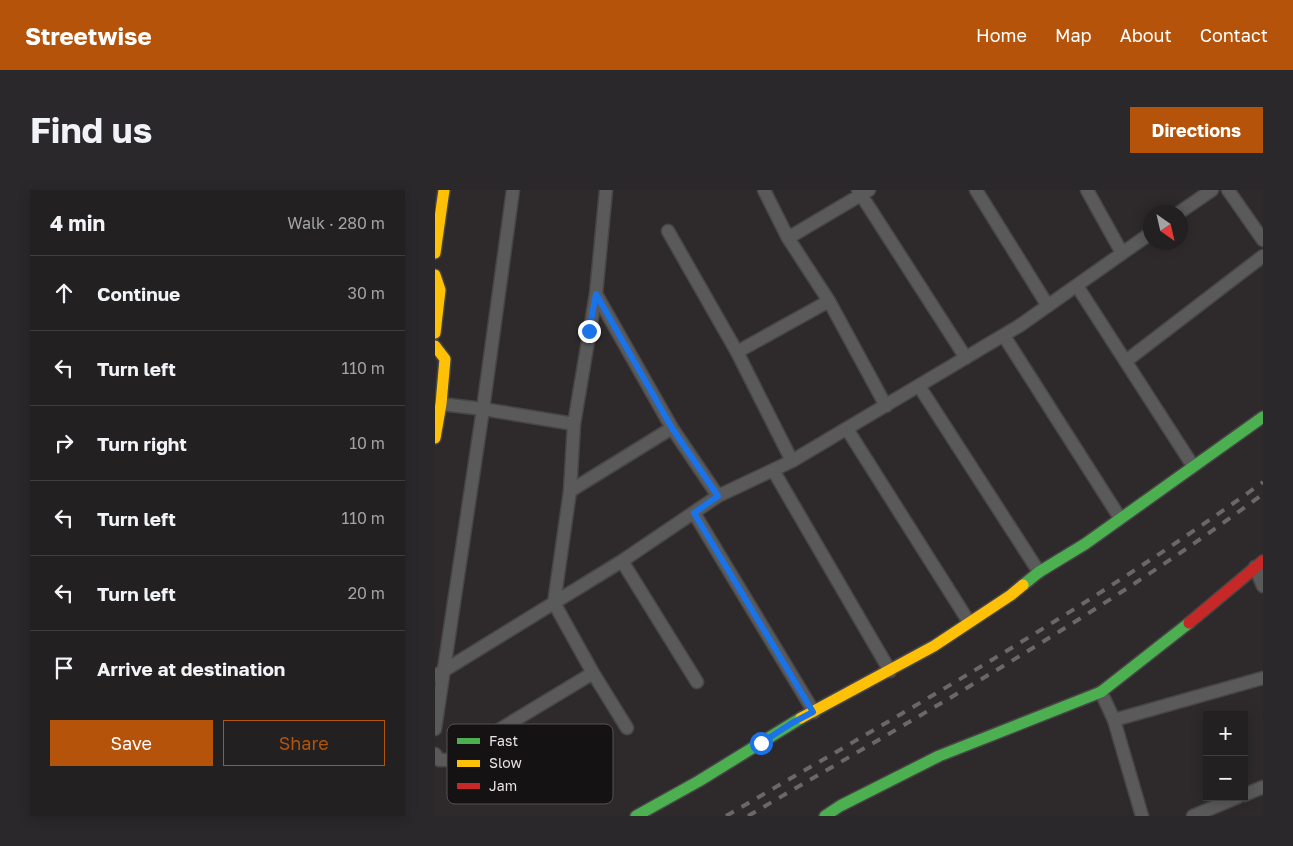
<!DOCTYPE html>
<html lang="en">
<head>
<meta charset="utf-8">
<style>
	:root { --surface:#222021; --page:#2a282a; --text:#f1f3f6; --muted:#a2a3a5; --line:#3f3e3f; --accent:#b45309 }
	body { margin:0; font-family:"Golos Text",sans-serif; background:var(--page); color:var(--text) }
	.controls { position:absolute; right:15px; bottom:15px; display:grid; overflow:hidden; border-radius:0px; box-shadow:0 2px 12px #0003 }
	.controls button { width:45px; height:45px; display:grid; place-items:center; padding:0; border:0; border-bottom:1px solid var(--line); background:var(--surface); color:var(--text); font:25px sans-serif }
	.compass { position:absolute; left:708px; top:15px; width:45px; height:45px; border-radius:50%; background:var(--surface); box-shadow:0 2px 12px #0003; rotate:146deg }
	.stop { position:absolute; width:15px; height:15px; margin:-11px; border:4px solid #1a73e8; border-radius:50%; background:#fff }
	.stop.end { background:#1a73e8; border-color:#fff; box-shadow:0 1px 5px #0008 }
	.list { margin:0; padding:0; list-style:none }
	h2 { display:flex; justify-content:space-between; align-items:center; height:65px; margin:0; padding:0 20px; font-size:21px }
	h2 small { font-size:16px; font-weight:400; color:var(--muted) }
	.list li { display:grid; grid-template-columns:32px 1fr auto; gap:15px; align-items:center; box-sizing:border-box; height:75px; padding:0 20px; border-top:1px solid var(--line) }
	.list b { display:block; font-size:19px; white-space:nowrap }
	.list em { font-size:16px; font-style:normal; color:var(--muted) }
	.actions { display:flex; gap:10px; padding:15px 20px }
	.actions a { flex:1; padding:11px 0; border:1px solid var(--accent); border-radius:0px; text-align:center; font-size:18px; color:var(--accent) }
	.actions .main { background:var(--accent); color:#fff }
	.icon { flex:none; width:28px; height:28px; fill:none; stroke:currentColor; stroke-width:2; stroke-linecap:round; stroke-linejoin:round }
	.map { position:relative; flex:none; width:828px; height:626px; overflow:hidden; border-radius:0px }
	header { display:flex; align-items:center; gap:30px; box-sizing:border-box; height:70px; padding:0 25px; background:var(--accent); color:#fff }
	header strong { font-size:24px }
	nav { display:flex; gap:28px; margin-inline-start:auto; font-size:18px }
	.intro { display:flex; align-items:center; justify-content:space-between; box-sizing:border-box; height:120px; padding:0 30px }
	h1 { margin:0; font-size:35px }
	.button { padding:12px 22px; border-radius:0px; background:var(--accent); color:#fff; font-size:18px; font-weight:700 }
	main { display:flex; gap:30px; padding:0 30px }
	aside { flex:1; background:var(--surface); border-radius:0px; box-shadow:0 2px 12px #0003 }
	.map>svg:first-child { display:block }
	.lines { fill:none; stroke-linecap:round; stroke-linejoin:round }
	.street-casing { stroke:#474546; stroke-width:15 }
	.fast-casing { stroke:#474546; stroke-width:14 }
	.slow-casing { stroke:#474546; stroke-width:14 }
	.jam-casing { stroke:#474546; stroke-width:14 }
	.street { stroke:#595a59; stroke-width:12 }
	.fast { stroke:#4caf50; stroke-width:11 }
	.slow { stroke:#ffc107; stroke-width:11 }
	.jam { stroke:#c62828; stroke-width:11 }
	.rail { stroke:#696868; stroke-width:4; stroke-dasharray:9 9; stroke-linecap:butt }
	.route { stroke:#1a73e8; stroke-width:6 }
	.key { fill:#151213; stroke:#545051; stroke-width:1 }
	.key-label { font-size:14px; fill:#e6e2e3 }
</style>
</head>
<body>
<header>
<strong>Streetwise</strong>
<nav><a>Home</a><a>Map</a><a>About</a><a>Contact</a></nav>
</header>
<div class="intro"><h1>Find us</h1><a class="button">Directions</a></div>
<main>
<aside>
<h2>4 min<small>Walk · 280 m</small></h2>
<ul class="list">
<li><svg class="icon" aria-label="ahead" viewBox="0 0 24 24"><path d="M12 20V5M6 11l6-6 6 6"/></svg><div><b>Continue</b></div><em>30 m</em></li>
<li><svg class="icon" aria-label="left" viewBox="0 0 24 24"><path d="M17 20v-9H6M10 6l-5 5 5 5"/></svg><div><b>Turn left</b></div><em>110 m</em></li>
<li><svg class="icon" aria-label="right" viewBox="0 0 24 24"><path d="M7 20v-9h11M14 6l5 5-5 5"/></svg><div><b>Turn right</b></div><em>10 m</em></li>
<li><svg class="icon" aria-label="left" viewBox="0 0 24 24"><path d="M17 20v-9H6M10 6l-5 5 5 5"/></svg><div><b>Turn left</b></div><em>110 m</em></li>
<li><svg class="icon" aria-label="left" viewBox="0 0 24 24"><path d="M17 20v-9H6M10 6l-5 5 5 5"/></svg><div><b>Turn left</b></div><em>20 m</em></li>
<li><svg class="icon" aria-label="arrive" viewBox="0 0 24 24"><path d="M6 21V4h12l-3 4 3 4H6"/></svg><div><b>Arrive at destination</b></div></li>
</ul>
<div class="actions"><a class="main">Save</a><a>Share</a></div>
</aside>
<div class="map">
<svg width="828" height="626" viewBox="0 0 828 626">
	<rect width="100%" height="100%" fill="#2e2a2c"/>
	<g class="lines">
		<defs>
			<path id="street" d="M171,0L161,104L139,234L135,301L119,413L158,483L192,538
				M329,0L353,48L394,111L451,216
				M423,0L531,168
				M541,0L613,116
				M652,0L687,63
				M793,0L828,50
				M745,22L777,0
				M233,41L302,162L357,271
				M353,48L434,0
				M642,96L758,276
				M161,104L237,238L283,306
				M569,146L685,328
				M302,162L394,111
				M691,171L828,66
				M484,196L604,382
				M6,214L48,219L139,234
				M412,239L534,432
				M338,280L455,481
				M135,301L237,238
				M259,323L379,522
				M187,371L262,492
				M820,377L828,396
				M0,486L187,371L283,306L357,271L584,136L716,43
				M666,502L679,530L707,626
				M679,530L828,488
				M0,539L48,219L78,0
				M0,564L4,570H14L158,483
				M809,605L828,597
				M758,626L803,607"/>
			<path id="fast" d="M588,395L604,382L650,354L828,227
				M201,626L264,591L366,528
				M390,626L405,616L504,566L666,502L754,433"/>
			<path id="slow" d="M0,63L9,0
				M0,85L5,100L0,143
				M0,156L10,169L6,214L0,248
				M366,528L499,456L576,405L588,395"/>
			<path id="jam" d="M754,433L828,371"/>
		</defs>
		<!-- street casing -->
		<use href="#street" class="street-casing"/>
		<!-- fast casing -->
		<use href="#fast" class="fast-casing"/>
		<!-- slow casing -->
		<use href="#slow" class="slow-casing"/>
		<!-- jam casing -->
		<use href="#jam" class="jam-casing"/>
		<!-- street -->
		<use href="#street" class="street"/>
		<!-- fast -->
		<use href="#fast" class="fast"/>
		<!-- slow -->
		<use href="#slow" class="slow"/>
		<!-- jam -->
		<use href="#jam" class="jam"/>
		<!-- rail -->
		<path class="rail" d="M291,626C473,520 657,416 828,292
			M313,626C487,524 665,425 828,304"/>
	</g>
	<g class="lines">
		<!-- route -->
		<path class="route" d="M154,141L161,104L237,238L283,306L259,323L378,522L357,533L326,553"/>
	</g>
	<!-- legend -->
	<rect x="12" y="534" width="166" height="80" rx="8" class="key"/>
	<rect x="22" y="548" width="23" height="6" fill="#4caf50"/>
	<rect x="22" y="570" width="23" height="7" fill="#ffc107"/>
	<rect x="22" y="593" width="23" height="6" fill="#c62828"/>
	<g class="key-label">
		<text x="54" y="556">Fast</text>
		<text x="54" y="578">Slow</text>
		<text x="54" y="601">Jam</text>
	</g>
</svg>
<div class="controls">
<button>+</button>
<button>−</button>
</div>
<svg class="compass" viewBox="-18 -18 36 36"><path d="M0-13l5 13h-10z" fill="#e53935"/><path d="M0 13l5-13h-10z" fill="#a2a3a5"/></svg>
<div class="stop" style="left:326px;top:553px"></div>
<div class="stop end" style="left:154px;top:141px"></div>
</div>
</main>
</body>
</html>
